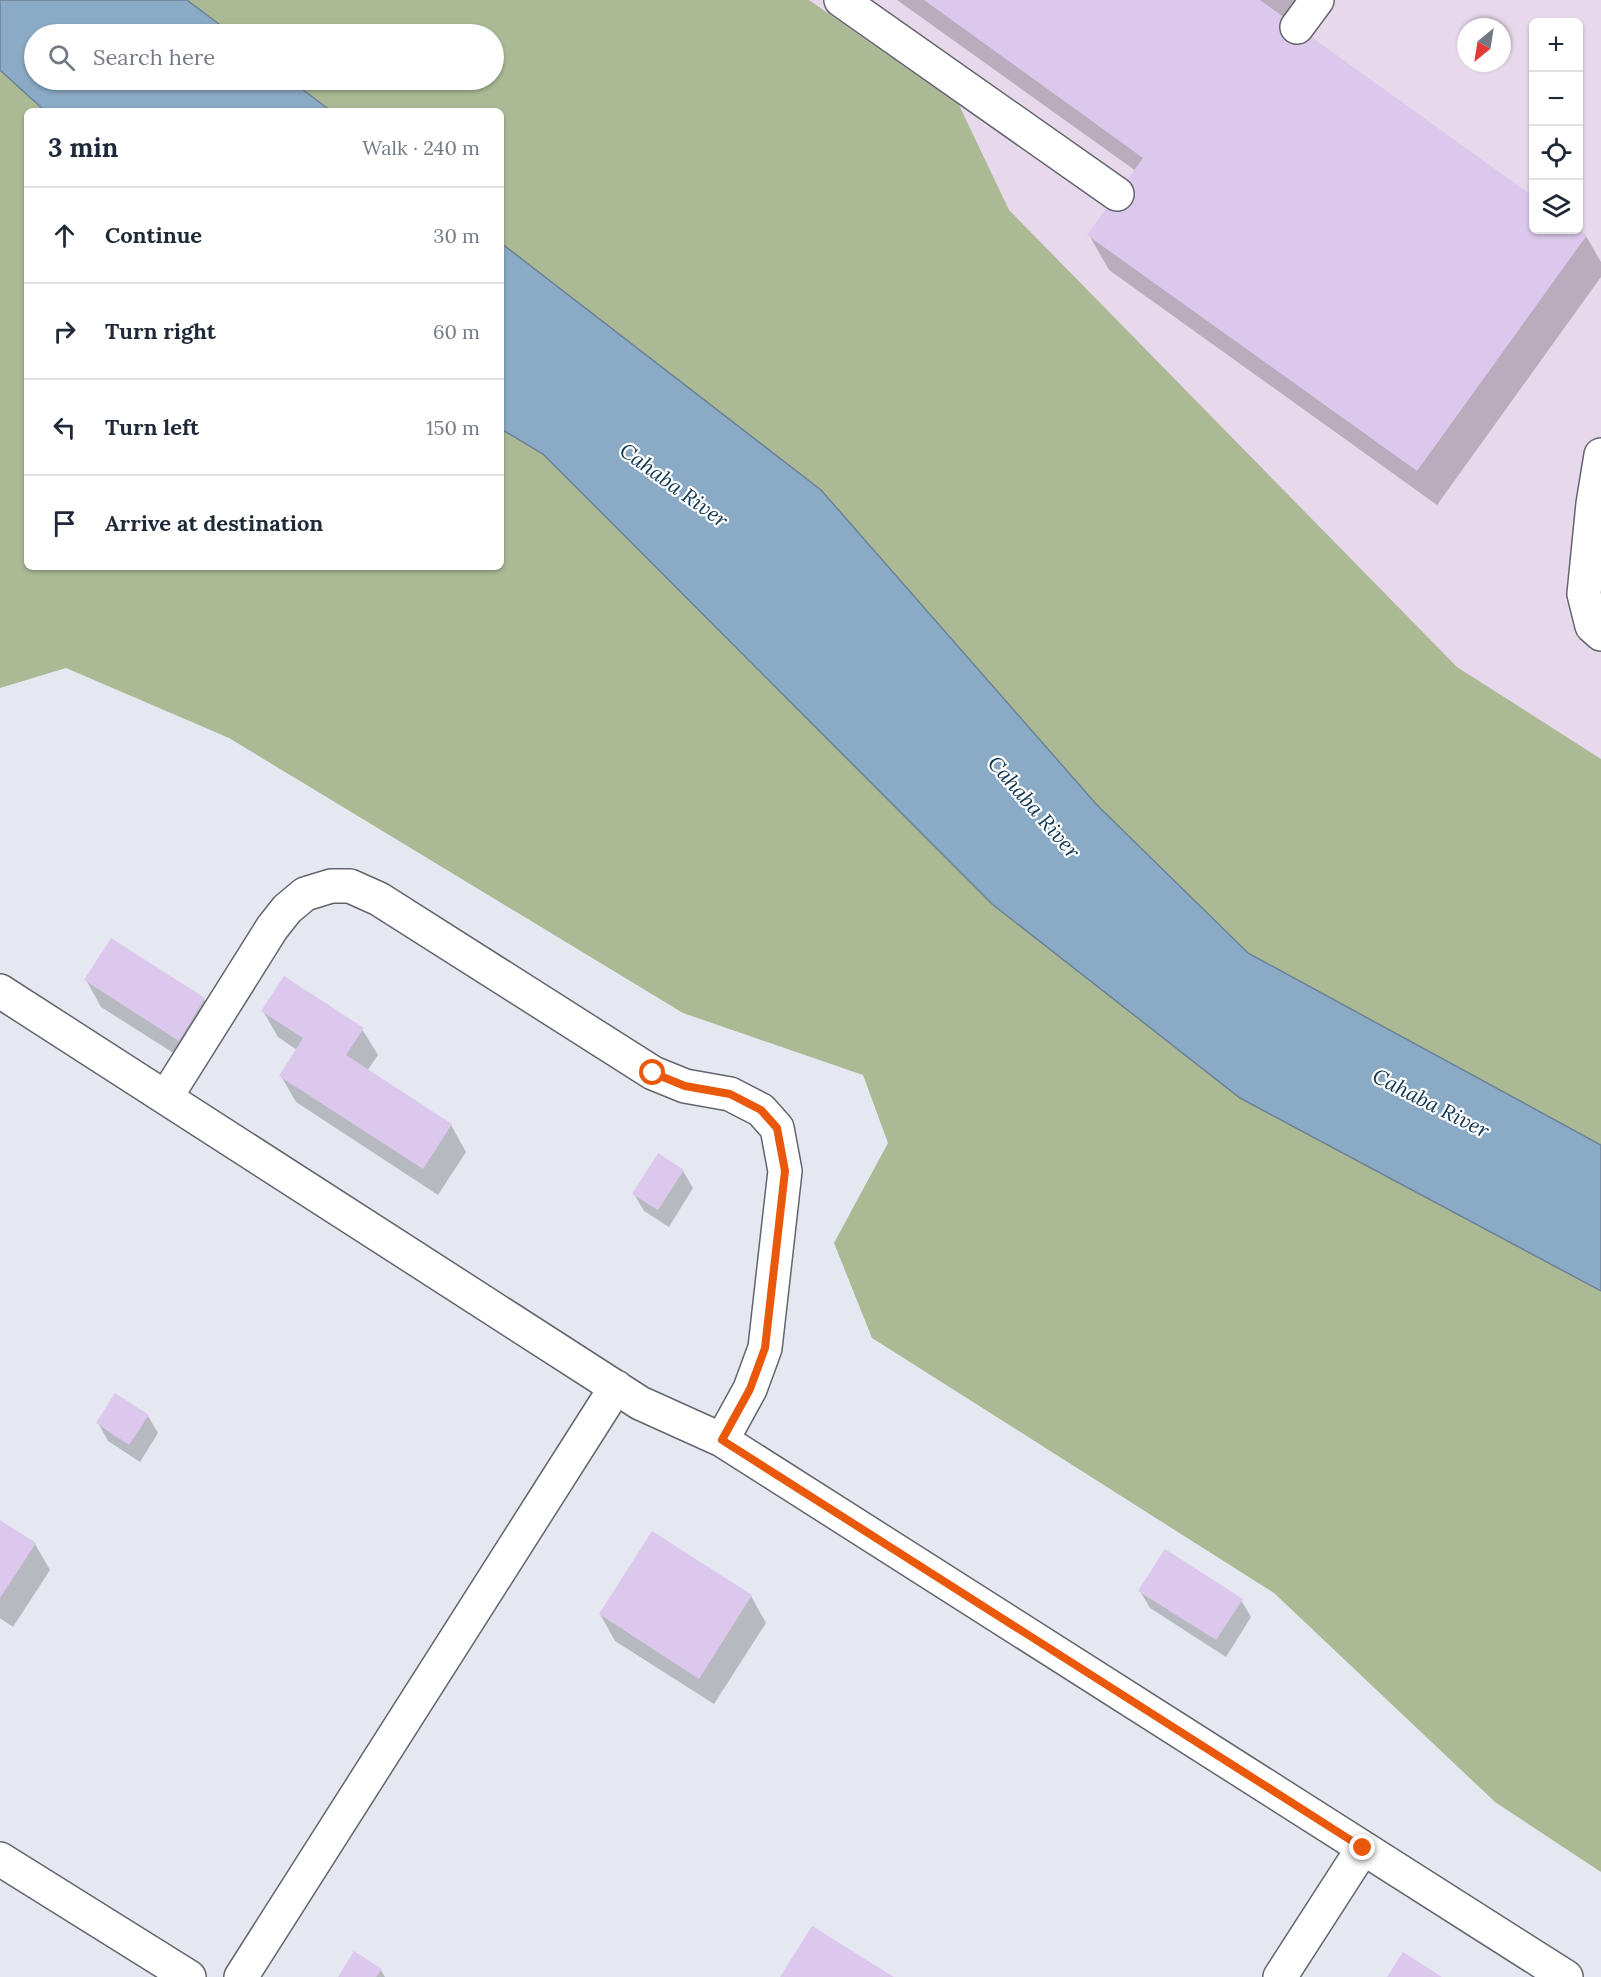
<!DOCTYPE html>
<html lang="en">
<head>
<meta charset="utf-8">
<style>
	:root { --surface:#fff; --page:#f6f6f7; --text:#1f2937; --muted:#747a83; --line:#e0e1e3 }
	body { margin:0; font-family:Lora,serif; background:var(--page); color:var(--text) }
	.controls { position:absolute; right:18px; top:18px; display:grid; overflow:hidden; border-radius:9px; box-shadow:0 2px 4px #0004 }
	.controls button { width:54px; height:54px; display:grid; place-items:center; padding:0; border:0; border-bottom:2px solid var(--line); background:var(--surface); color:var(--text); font:30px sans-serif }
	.compass { position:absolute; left:1457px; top:18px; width:54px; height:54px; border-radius:50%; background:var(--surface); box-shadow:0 2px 4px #0004; rotate:210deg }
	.stop { position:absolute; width:18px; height:18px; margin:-14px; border:4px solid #ea580c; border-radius:50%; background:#fff }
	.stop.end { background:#ea580c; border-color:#fff; box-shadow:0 2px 6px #0008 }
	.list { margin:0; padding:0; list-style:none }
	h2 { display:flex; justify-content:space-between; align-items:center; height:78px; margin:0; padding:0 24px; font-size:26px }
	h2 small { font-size:20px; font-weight:400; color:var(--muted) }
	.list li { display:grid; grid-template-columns:39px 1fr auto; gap:18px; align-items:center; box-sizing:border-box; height:96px; padding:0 24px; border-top:2px solid var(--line) }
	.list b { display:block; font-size:22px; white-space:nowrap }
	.list em { font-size:20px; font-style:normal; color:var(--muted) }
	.icon { flex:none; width:33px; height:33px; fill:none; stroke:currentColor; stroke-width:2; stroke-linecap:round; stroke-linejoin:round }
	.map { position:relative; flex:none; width:1601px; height:1977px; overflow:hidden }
	.search { position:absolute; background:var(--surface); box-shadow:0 2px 4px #0004; left:24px; top:24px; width:480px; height:66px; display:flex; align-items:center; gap:15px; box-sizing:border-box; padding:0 21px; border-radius:33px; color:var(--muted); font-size:22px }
	.panel { position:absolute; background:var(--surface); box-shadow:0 2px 4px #0004; left:24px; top:108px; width:480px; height:462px; border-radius:9px }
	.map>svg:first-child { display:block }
	.commercial { fill:#e8d8eb; fill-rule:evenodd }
	.forest { fill:#abba95 }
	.water { fill:#8aaac5; stroke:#6c8296; stroke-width:1.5 }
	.shadow { fill:#0003 }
	.building { fill:#dbc8ec }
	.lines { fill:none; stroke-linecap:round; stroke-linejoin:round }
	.minor-casing { stroke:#63656d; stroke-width:36 }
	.minor { stroke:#fff; stroke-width:33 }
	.route { stroke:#ea580c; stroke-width:8 }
	.labels { text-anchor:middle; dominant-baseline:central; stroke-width:4.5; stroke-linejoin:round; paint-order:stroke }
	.water-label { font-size:21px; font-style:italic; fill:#0f3653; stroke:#fff }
</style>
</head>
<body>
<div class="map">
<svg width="1601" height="1977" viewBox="0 0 1601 1977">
	<rect width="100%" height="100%" fill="#e5e8f1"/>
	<!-- commercial -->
	<path class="commercial" d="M504,0H1601V979ZM1534,22H1578V230H1534ZM1466,27H1502V63H1466Z"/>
	<!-- forest -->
	<path class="forest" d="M187,0H809L959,105L1009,210L1457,667L1601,759V1145L1248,953L1097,805L821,490L501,243V111H331L290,80H494V34H232Z
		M0,61L53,111H27V567H501V429L543,454L992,904L1240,1098L1601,1291V1872L1495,1802L1274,1593L872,1338L834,1243L888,1143L863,1075L683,1013L229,738L66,668L0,688Z"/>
	<!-- water -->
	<path class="water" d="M0,0H187L232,34H34V80H290L331,111H45L0,70Z
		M501,243L821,490L1097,805L1248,953L1601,1145V1291L1240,1098L992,904L543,454L501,429Z"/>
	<!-- shadow -->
	<path class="shadow" d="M897,0H1298L1284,19L1534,230H1577L1586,236L1601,262V277L1437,505L1109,270L1089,235L1136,171Z
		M111,940L204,999L219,1026L194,1066L101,1007L86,980Z
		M263,1011L362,1029L378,1055L367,1071L451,1125L466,1152L438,1195L296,1102L281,1076L297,1050L278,1037Z
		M683,1171L693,1188L669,1227L644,1211L634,1194Z
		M148,1416L158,1433L140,1462L108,1441L98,1423Z
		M0,1522L35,1544L50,1570L13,1627L0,1618Z
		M652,1533L751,1596L766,1623L714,1704L615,1641L600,1614Z
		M1140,1591L1241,1600L1251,1617L1226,1657L1150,1608Z
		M381,1970L385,1977H339Z"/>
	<!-- building -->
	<path class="building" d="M924,0H1260L1534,197V230H1579L1587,235L1417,471L1087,235L1143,158Z
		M111,938L205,998L179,1041L84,980Z
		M284,976L364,1028L346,1055L452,1124L423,1169L279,1076L303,1038L261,1011Z
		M658,1153L684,1170L658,1210L632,1194Z
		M115,1393L149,1415L129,1445L96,1423Z
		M0,1520L36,1543L0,1598Z
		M652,1531L752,1595L699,1679L599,1614Z
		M1165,1549L1243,1599L1216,1640L1138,1591Z
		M812,1926L894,1977H780Z
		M354,1951L382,1969L376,1977H338Z
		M1403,1952L1442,1977H1387Z"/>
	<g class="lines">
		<defs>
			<path id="minor" d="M841,0L1117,194
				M1297,27L1317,0
				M1601,455L1593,504L1584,594L1592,626L1601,634
				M0,991L640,1403L722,1440L1566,1977
				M166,1097L272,928L287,909L305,894L331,886H350L379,899L653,1073L685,1086L730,1094L761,1110L777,1128L785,1171L765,1348L750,1389L722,1440
				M0,1859L189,1977
				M241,1977L616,1387
				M1280,1977L1363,1848"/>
		</defs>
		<!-- minor casing -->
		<use href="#minor" class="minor-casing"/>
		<!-- minor -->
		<use href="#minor" class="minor"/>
	</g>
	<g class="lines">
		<!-- route -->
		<path class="route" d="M653,1073L685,1086L730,1094L761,1110L777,1128L785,1171L765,1348L750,1389L722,1440L1363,1848"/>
	</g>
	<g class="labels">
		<!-- water labels -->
		<g class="water-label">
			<text transform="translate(674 485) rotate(36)">Cahaba River</text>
			<text transform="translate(1034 807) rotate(49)">Cahaba River</text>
			<text transform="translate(1431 1103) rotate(27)">Cahaba River</text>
		</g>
	</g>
</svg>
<div class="controls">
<button>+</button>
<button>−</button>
<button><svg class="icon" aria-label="locate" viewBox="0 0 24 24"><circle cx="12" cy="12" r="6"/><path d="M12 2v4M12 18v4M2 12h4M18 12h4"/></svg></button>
<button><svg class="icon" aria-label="layers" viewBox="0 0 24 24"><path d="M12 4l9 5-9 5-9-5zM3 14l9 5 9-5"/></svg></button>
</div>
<svg class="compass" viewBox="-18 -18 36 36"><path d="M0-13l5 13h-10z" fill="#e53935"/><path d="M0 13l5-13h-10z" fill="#747a83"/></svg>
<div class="stop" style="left:653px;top:1073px"></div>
<div class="stop end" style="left:1363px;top:1848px"></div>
<div class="search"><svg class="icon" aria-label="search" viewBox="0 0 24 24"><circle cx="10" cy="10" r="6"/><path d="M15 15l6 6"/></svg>Search here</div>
<section class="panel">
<h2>3 min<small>Walk · 240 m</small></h2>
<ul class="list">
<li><svg class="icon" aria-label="ahead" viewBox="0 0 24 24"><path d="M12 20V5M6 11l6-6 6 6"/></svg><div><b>Continue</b></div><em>30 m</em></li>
<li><svg class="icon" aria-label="right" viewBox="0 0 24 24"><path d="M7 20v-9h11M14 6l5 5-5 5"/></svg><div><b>Turn right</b></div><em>60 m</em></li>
<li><svg class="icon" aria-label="left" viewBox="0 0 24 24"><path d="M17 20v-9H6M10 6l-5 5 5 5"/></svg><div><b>Turn left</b></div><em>150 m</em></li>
<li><svg class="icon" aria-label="arrive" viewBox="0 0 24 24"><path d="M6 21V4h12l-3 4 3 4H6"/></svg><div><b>Arrive at destination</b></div></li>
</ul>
</section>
</div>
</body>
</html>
